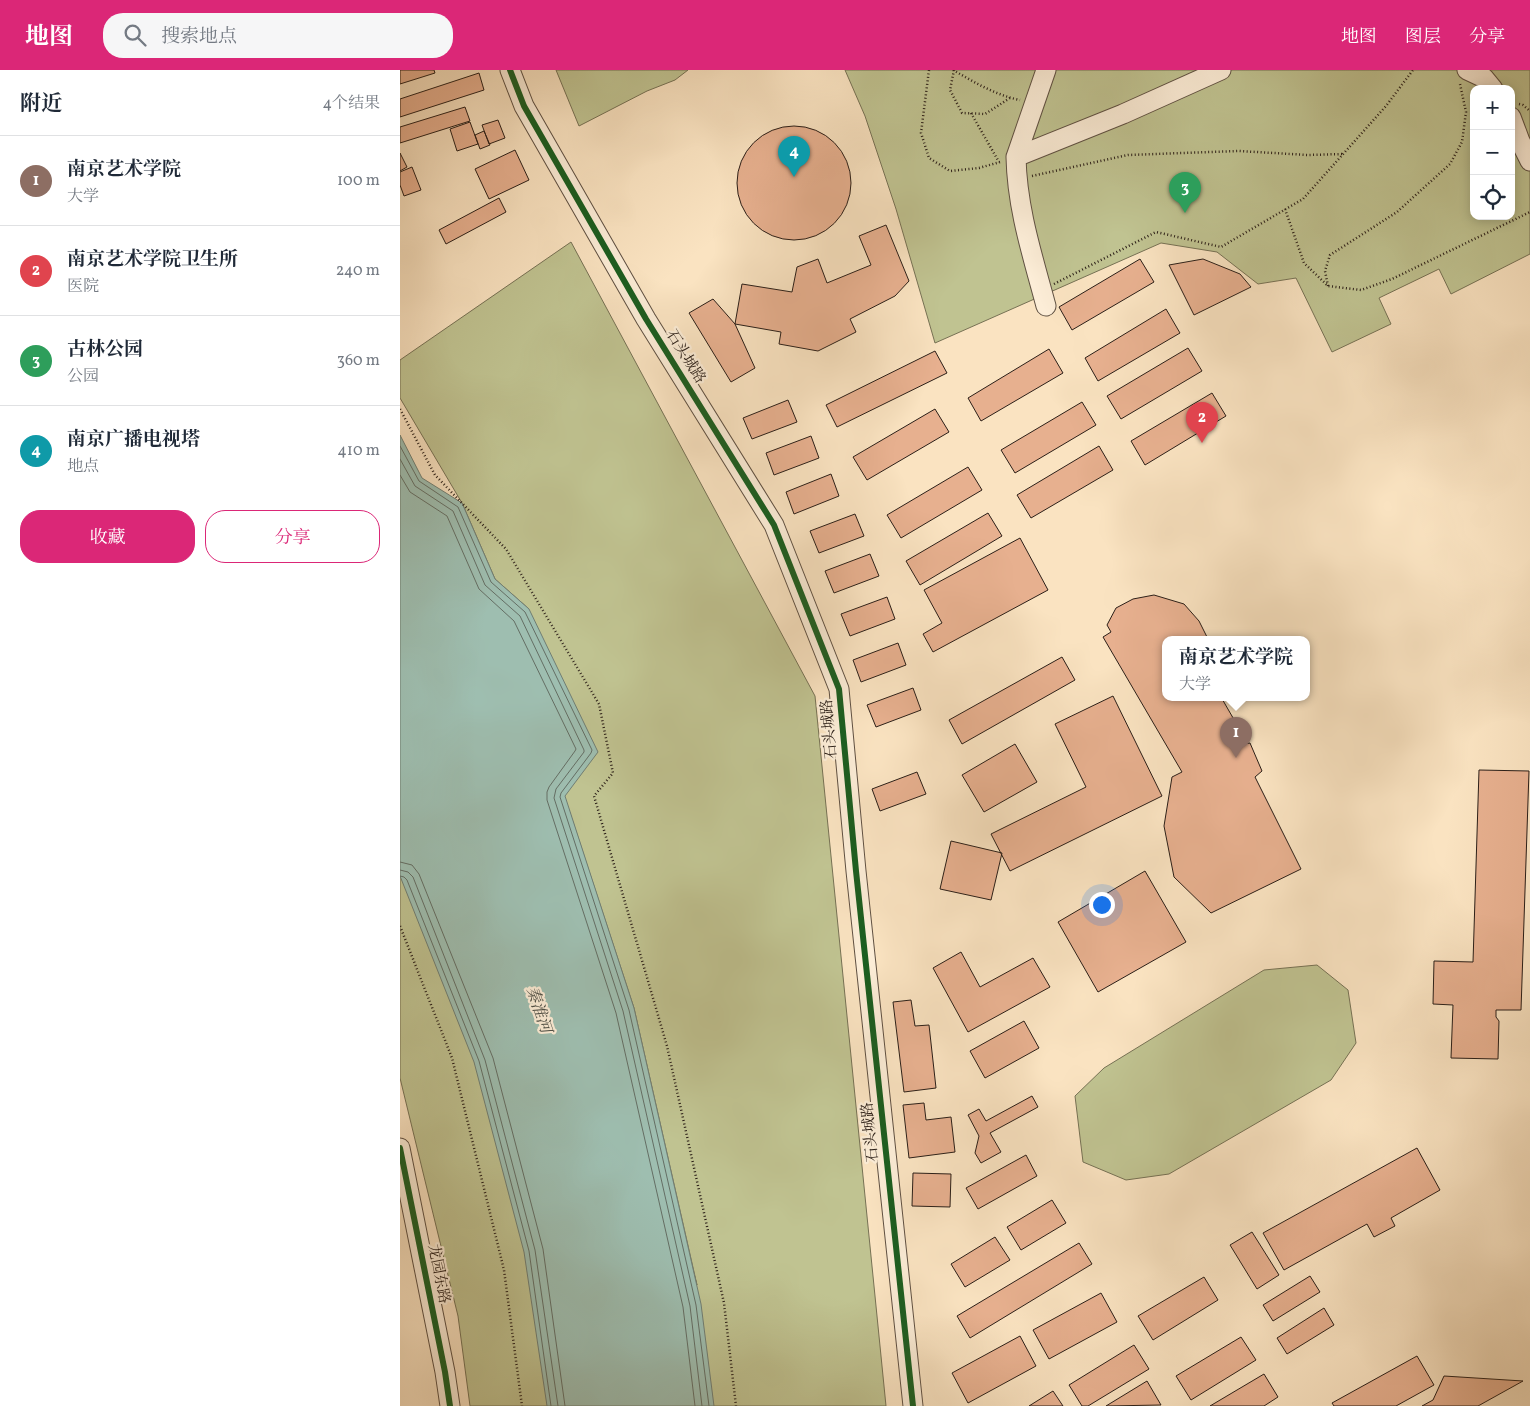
<!DOCTYPE html>
<html lang="zh">
<head>
<meta charset="utf-8">
<style>
	:root { --surface:#fff; --page:#f6f6f7; --text:#1f2937; --muted:#747a83; --line:#e0e1e3; --accent:#db2777 }
	body { margin:0; font-family:Vollkorn,"Noto Serif SC",serif; background:var(--page); color:var(--text) }
	.controls { position:absolute; right:15px; top:15px; display:grid; overflow:hidden; border-radius:10px; box-shadow:0 2px 12px #0003 }
	.controls button { width:45px; height:45px; display:grid; place-items:center; padding:0; border:0; border-bottom:1px solid var(--line); background:var(--surface); color:var(--text); font:25px sans-serif }
	.you { position:absolute; left:701px; top:834px; width:18px; height:18px; margin:-12px; border:4px solid #fff; border-radius:50%; background:#1a73e8; box-shadow:0 0 0 8px #1a73e833 }
	.badge { display:grid; place-items:center; width:32px; height:32px; border-radius:50%; background:var(--accent); color:#fff; font-size:16px; font-weight:700 }
	.pin { position:absolute; translate:-50% -41px; filter:drop-shadow(0 1px 2px #0008) }
	.pin::after { content:''; position:absolute; top:26px; width:18px; height:15px; background:inherit; clip-path:polygon(0 0,100% 0,50% 100%) }
	.popup { position:absolute; left:762px; top:566px; width:148px; height:65px; box-sizing:border-box; display:grid; place-content:center; border-radius:10px; background:var(--surface); filter:drop-shadow(0 1px 4px #0005); font-size:16px; white-space:nowrap; color:var(--muted) }
	.popup b { font-size:19px; color:var(--text) }
	.popup::after { content:''; position:absolute; left:50%; top:100%; margin-left:-10px; border:10px solid transparent; border-top-color:var(--surface) }
	.list { margin:0; padding:0; list-style:none }
	h2 { display:flex; justify-content:space-between; align-items:center; height:65px; margin:0; padding:0 20px; font-size:21px }
	h2 small { font-size:16px; font-weight:400; color:var(--muted) }
	.list li { display:grid; grid-template-columns:32px 1fr auto; gap:15px; align-items:center; box-sizing:border-box; height:90px; padding:0 20px; border-top:1px solid var(--line) }
	.list b { display:block; font-size:19px; white-space:nowrap }
	.list p { margin:0; font-size:16px; white-space:nowrap; color:var(--muted) }
	.list em { font-size:16px; font-style:normal; color:var(--muted) }
	.actions { display:flex; gap:10px; padding:15px 20px }
	.actions a { flex:1; padding:11px 0; border:1px solid var(--accent); border-radius:20px; text-align:center; font-size:18px; color:var(--accent) }
	.actions .main { background:var(--accent); color:#fff }
	.icon { flex:none; width:28px; height:28px; fill:none; stroke:currentColor; stroke-width:2; stroke-linecap:round; stroke-linejoin:round }
	.map { position:relative; flex:none; width:1130px; height:1336px; overflow:hidden }
	header { display:flex; align-items:center; gap:30px; box-sizing:border-box; height:70px; padding:0 25px; background:var(--accent); color:#fff }
	header strong { font-size:24px }
	nav { display:flex; gap:28px; margin-inline-start:auto; font-size:18px }
	.search { width:350px; height:45px; background:var(--page); display:flex; align-items:center; gap:12px; box-sizing:border-box; padding:0 18px; border-radius:20px; color:var(--muted); font-size:19px }
	main { display:flex }
	aside { flex:1; background:var(--surface) }
	.map>svg:first-child { display:block }
	.green { fill:#c0c391; stroke:#767154; fill-rule:evenodd }
	.water { fill:#9ebeb0; stroke:#707e73 }
	.lines { fill:none; stroke-linecap:round; stroke-linejoin:round }
	.shore { stroke:#646e64; stroke-width:1 }
	.building { fill:#e7b08f; stroke:#2b1f18 }
	.minor-casing { stroke:#5f5042; stroke-width:21 }
	.path { stroke:#2b1f18; stroke-width:2.5; stroke-dasharray:1 2.5; stroke-linecap:butt }
	.minor { stroke:#fcedd7; stroke-width:19 }
	.cycleway-casing { stroke:#fcedd7; stroke-width:9 }
	.cycleway { stroke:#1b5e20; stroke-width:6 }
	.labels { text-anchor:middle; dominant-baseline:central; stroke-width:4.5; stroke-linejoin:round; paint-order:stroke }
	.street-label { font-size:15px; fill:#2b1f18; stroke:#fcedd7 }
	.water-label { font-size:16px; font-style:italic; fill:#4e4f46; stroke:#fcedd7 }
</style>
</head>
<body>
<header>
<strong>地图</strong>
<div class="search"><svg class="icon" aria-label="search" viewBox="0 0 24 24"><circle cx="10" cy="10" r="6"/><path d="M15 15l6 6"/></svg>搜索地点</div>
<nav><a>地图</a><a>图层</a><a>分享</a></nav>
</header>
<main>
<aside>
<h2>附近<small>4个结果</small></h2>
<ul class="list">
<li><span class="badge" style="background:#8d6e63">1</span><div><b>南京艺术学院</b><p>大学</p></div><em>100 m</em></li>
<li><span class="badge" style="background:#e0444e">2</span><div><b>南京艺术学院卫生所</b><p>医院</p></div><em>240 m</em></li>
<li><span class="badge" style="background:#2e9e5b">3</span><div><b>古林公园</b><p>公园</p></div><em>360 m</em></li>
<li><span class="badge" style="background:#0f9aa8">4</span><div><b>南京广播电视塔</b><p>地点</p></div><em>410 m</em></li>
</ul>
<div class="actions"><a class="main">收藏</a><a>分享</a></div>
</aside>
<div class="map">
<svg width="1130" height="1336" viewBox="0 0 1130 1336">
	<rect width="100%" height="100%" fill="#fae3c1"/>
	<filter id="stains"><feTurbulence type="fractalNoise" baseFrequency=".004" numOctaves="4"/><feColorMatrix values="0 0 0 0 .2 0 0 0 0 .09 0 0 0 0 .02 0 0 0 .5 -.17"/></filter>
	<radialGradient id="worn" r=".72"><stop offset=".6" stop-color="#630" stop-opacity="0"/><stop offset="1" stop-color="#630" stop-opacity=".3"/></radialGradient>
	<!-- green -->
	<path class="green" d="M156,0H288L275,10L247,21L179,56Z
		M445,0H1130V184L1051,224L1039,199L979,228L991,254L932,282L896,208L858,214L817,182L761,173L535,273L496,139L465,46ZM1074,19H1111V146H1074Z
		M171,172L415,626L486,1336H70L58,1246L0,1008V680L129,539L95,509L62,433L0,328V290ZM169,740L234,938L297,1215Z
		M917,895L948,920L956,973L931,1010L769,1104L726,1110L683,1092L675,1026L704,998L864,900Z"/>
	<!-- water -->
	<path class="water" d="M0,365L22,408L62,433L95,509L129,539L198,682L165,726L234,938L301,1234L314,1336H147L124,1182L74,992L0,806Z"/>
	<g class="lines">
		<!-- shore -->
		<path class="shore" d="M0,376L19,411L58,437L91,512L125,542L192,680L191,683L161,723L160,727L229,940L296,1235L309,1336
			M0,389L15,416L53,441L85,515L120,546L184,680V682L156,719L154,728L223,941L290,1236L302,1336
			M0,405L10,422L47,446L79,519L114,551L176,679L175,681L149,717L147,722V730L216,943L283,1237L295,1336
			M0,792L12,795L19,804L93,988L143,1179L165,1336
			M0,800L8,802L13,807L85,990L135,1180L158,1336
			M0,806L4,807L7,810L79,991L129,1181L151,1336"/>
	</g>
	<!-- building -->
	<path class="building" d="M0,0H34L35,3L0,14Z
		M79,3L84,20L0,47V29Z
		M65,37L70,51L0,73V57Z
		M98,50L105,68L89,74L82,55Z
		M70,52L78,74L57,81L50,59Z
		M337 113a57 57 0 1 1 114 0a57 57 0 1 1-114 0Z
		M84,61L90,75L80,79L75,65Z
		M115,80L129,110L89,129L75,99Z
		M0,83L7,97L0,101Z
		M12,97L21,120L4,126L0,115V102Z
		M99,128L106,142L46,174L39,160Z
		M486,155L509,211L495,226L450,249L456,262L418,281L379,274L381,262L335,254L342,214L392,222L397,197L418,189L427,213L471,195L459,166Z
		M740,189L754,212L672,260L659,237Z
		M803,189L840,204L851,217L794,245L769,195Z
		M313,229L335,254L355,298L331,312L289,243Z
		M766,239L780,263L698,311L685,288Z
		M788,278L802,301L721,349L707,326Z
		M649,279L663,303L581,351L568,328Z
		M535,281L547,303L437,357L426,335Z
		M812,323L826,346L745,395L731,371Z
		M388,330L397,352L352,369L343,348Z
		M682,332L696,355L615,403L601,380Z
		M535,339L549,362L467,410L453,387Z
		M411,366L419,388L374,405L366,383Z
		M699,376L713,400L631,448L617,425Z
		M568,397L582,420L501,468L487,445Z
		M431,404L439,426L394,444L386,422Z
		M588,443L602,466L520,515L506,491Z
		M455,444L464,466L419,483L410,461Z
		M620,468L648,520L533,582L523,564L542,553L524,520Z
		M470,484L479,506L434,523L425,501Z
		M754,525L784,534L799,551L808,569H766V627H821L840,660L831,664L837,675L850,673L862,701L855,707L901,799L811,843L774,807L764,756L772,707L782,702L703,567L711,562L707,555L716,538L733,529Z
		M487,527L495,549L450,566L441,544Z
		M498,573L506,595L461,612L453,590Z
		M662,587L675,610L562,674L549,650Z
		M513,618L521,640L476,657L467,635Z
		M713,626L762,726L610,801L591,764L686,717L655,654Z
		M615,674L637,712L584,742L562,705Z
		M1079,700L1129,701L1121,940H1096V947L1099,951L1098,989L1051,988L1053,935L1033,934L1034,891L1073,892Z
		M517,702L526,724L480,741L472,719Z
		M551,771L602,783L591,830L540,819Z
		M745,801L786,872L698,922L658,852Z
		M561,882L580,917L633,888L650,917L568,962L533,898Z
		M511,930L515,956L529,955L536,1018L504,1022L493,932Z
		M624,951L639,978L585,1008L570,981Z
		M632,1026L638,1037L590,1063L601,1082L581,1093L575,1083L579,1066L568,1045L579,1039L586,1051Z
		M524,1033L526,1050L551,1047L555,1082L509,1088L503,1035Z
		M1017,1078L1040,1120L991,1148L995,1156L974,1167L967,1154L884,1200L863,1163Z
		M626,1085L637,1106L578,1139L566,1118Z
		M513,1103L551,1104L550,1137L512,1136Z
		M652,1130L666,1153L621,1180L607,1157Z
		M852,1162L879,1205L857,1219L830,1175Z
		M595,1167L610,1190L565,1217L551,1194Z
		M679,1173L692,1194L570,1268L557,1246Z
		M910,1206L920,1222L873,1251L863,1235Z
		M804,1207L818,1230L753,1270L738,1246Z
		M701,1223L717,1252L649,1289L633,1260Z
		M924,1238L934,1255L887,1284L877,1268Z
		M620,1266L636,1296L568,1333L552,1303Z
		M841,1267L856,1290L791,1330L776,1306Z
		M734,1275L749,1299L688,1336H682L669,1315Z
		M1017,1286L1034,1315L996,1336H934L932,1333Z
		M864,1304L878,1327L864,1336H810Z
		M1044,1306L1123,1311L1078,1336H1022L1033,1330Z
		M747,1311L761,1335L706,1336Z
		M653,1321L663,1336H629Z"/>
	<g class="lines">
		<defs>
			<path id="minor" d="M110,0L124,36L246,249L374,455L439,619L456,801L513,1336
				M1067,0L1084,8L1093,19
				M1111,47L1120,71L1130,91
				M616,87L646,0
				M646,236C633,187 617,139 616,87L723,44L821,0
				M0,1078L45,1302L50,1336"/>
		</defs>
		<!-- minor casing -->
		<use href="#minor" class="minor-casing"/>
		<!-- path -->
		<path class="path" d="M529,0L521,63L529,88L550,101L579,98L600,92
			M553,0C574,12 595,25 620,30
			M554,0L550,20L562,43L585,44L610,28
			M1119,34L1123,35L1130,41
			M571,43L599,92
			M632,106L728,85L839,81L908,85L943,84
			M885,139L904,193L928,216L961,220L992,209L1130,142
			M654,214L756,162L821,177L903,129L986,36L1013,0
			M928,216L925,201L930,185L997,142L1050,94L1062,72L1066,42L1060,14
			M0,339L35,405L106,479L199,634L213,703L194,726L267,976L324,1233L336,1336
			M0,856L52,988L104,1200L122,1336"/>
		<!-- minor -->
		<use href="#minor" class="minor"/>
		<defs>
			<path id="cycleway" d="M110,0L124,36L246,249L374,455L439,619L456,801L513,1336
				M0,1078L45,1302L50,1336"/>
		</defs>
		<!-- cycleway casing -->
		<use href="#cycleway" class="cycleway-casing"/>
		<!-- cycleway -->
		<use href="#cycleway" class="cycleway"/>
	</g>
	<g class="labels">
		<!-- street labels -->
		<g class="street-label">
			<text transform="translate(285 287) rotate(58)">石头城路</text>
			<text transform="translate(430 659) rotate(-95)">石头城路</text>
			<text transform="translate(471 1062) rotate(-96)">石头城路</text>
			<text transform="translate(38 1204) rotate(79)">龙园东路</text>
		</g>
		<!-- water labels -->
		<g class="water-label">
			<text transform="translate(138 940) rotate(71)">秦淮河</text>
		</g>
	</g>
	<rect width="100%" height="100%" filter="url(#stains)"/>
	<rect width="100%" height="100%" fill="url(#worn)"/>
</svg>
<div class="controls">
<button>+</button>
<button>−</button>
<button><svg class="icon" aria-label="locate" viewBox="0 0 24 24"><circle cx="12" cy="12" r="6"/><path d="M12 2v4M12 18v4M2 12h4M18 12h4"/></svg></button>
</div>
<div class="you"></div>
<div class="pin badge" style="left:836px;top:688px;background:#8d6e63">1</div>
<div class="popup"><b>南京艺术学院</b>大学</div>
<div class="pin badge" style="left:802px;top:373px;background:#e0444e">2</div>
<div class="pin badge" style="left:785px;top:143px;background:#2e9e5b">3</div>
<div class="pin badge" style="left:394px;top:107px;background:#0f9aa8">4</div>
</div>
</main>
</body>
</html>
